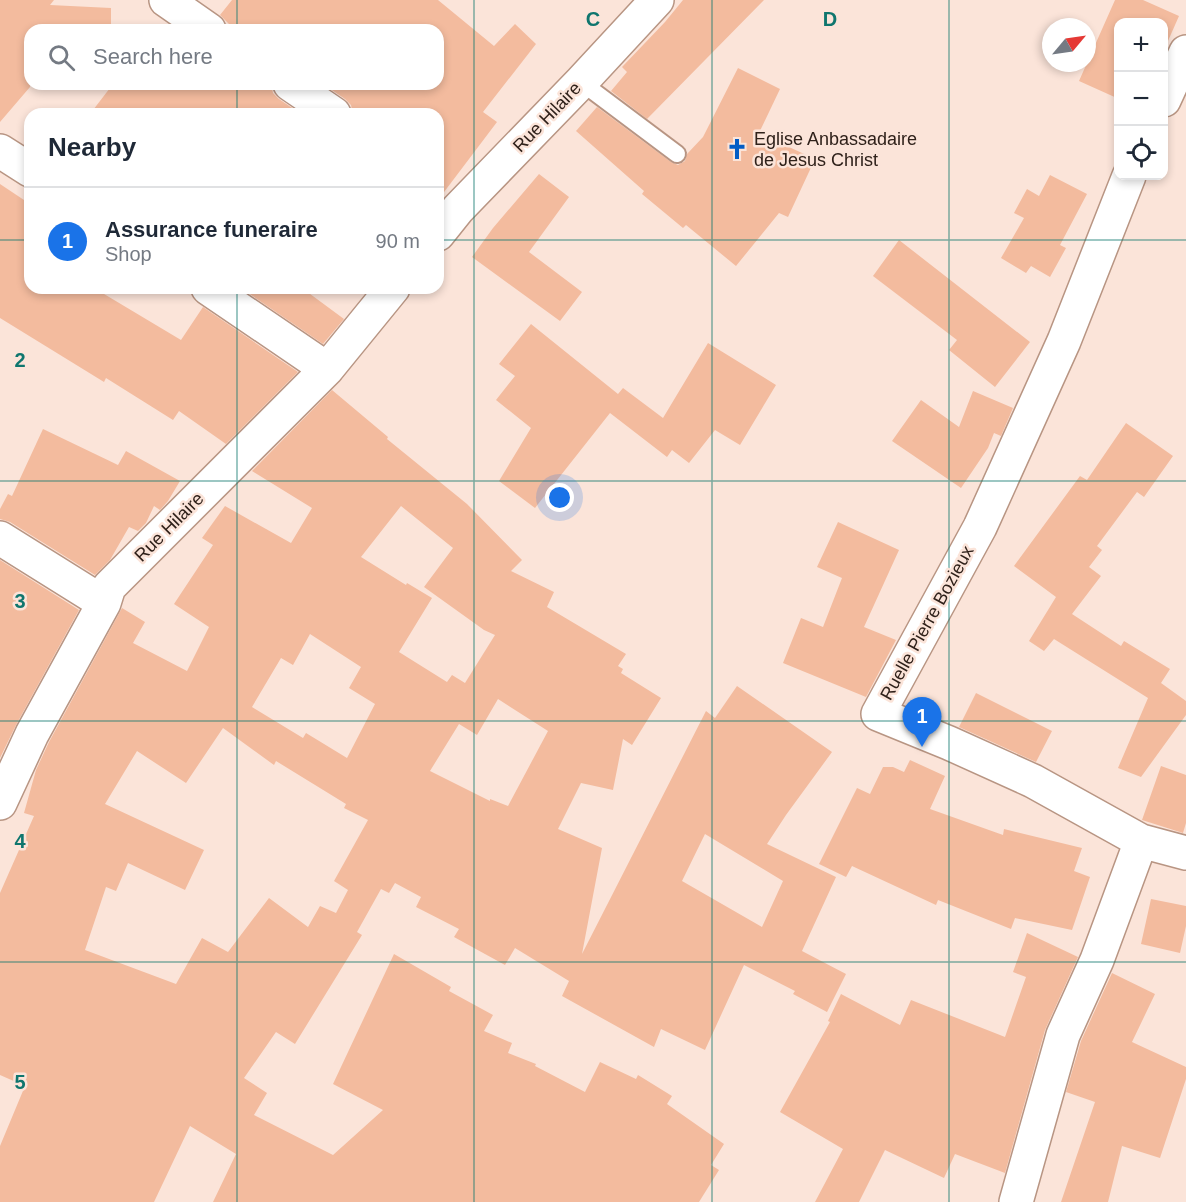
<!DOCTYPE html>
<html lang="en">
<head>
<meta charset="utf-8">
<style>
	:root { --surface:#fff; --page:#f6f6f7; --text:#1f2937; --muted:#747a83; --line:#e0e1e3; --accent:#1a73e8 }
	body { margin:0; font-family:Helvetica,sans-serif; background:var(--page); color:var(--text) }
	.controls { position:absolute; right:18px; top:18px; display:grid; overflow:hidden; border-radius:12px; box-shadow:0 3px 9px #0003 }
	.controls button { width:54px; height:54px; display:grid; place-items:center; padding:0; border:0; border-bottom:2px solid var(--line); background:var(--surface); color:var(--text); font:30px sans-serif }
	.compass { position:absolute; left:1042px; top:18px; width:54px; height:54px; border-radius:50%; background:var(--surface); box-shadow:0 3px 9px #0003; rotate:61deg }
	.you { position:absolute; left:560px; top:498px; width:21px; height:21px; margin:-15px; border:4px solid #fff; border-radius:50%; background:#1a73e8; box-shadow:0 0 0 9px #1a73e833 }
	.badge { display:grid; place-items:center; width:39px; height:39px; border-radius:50%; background:var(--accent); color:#fff; font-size:20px; font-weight:700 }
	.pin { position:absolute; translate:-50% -50px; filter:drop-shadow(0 2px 3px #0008) }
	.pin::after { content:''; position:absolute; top:32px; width:21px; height:18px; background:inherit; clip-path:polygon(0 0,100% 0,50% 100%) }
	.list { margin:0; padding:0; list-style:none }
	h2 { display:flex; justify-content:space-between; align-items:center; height:78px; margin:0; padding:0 24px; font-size:26px }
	h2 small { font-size:20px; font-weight:400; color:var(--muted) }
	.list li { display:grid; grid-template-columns:39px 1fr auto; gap:18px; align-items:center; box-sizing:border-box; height:108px; padding:0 24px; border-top:2px solid var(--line) }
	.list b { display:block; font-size:22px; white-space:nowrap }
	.list p { margin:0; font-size:20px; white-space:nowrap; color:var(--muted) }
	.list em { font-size:20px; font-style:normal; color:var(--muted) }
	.icon { flex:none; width:33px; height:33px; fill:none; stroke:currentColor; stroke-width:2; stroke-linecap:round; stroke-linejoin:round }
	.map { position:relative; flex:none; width:1186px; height:1202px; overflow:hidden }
	.search { position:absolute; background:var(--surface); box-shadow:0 3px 9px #0003; left:24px; top:24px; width:420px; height:66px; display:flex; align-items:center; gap:15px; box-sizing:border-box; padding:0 21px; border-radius:18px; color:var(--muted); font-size:22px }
	.panel { position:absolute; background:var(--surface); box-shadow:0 3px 9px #0003; left:24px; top:108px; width:420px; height:186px; border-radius:18px }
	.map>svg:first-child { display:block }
	.building { fill:#f3bb9e; fill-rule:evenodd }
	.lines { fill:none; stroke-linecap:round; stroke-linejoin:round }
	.service-casing { stroke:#b89583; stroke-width:20 }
	.minor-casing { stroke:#b89583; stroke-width:36 }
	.service { stroke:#fff; stroke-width:16 }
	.minor { stroke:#fff; stroke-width:33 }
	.grid { fill:none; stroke:#0f766e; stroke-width:1.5; stroke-opacity:0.55 }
	.labels { text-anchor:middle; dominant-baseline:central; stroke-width:5; stroke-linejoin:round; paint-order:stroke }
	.street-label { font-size:18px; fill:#2f211a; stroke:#fbe4d9 }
	.poi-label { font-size:18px; fill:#2f211a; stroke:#fbe4d9; text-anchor:start }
	.grid-label { font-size:20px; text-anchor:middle; font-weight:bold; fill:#0f766e; stroke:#fbe4d9; stroke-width:5; stroke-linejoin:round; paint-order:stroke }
</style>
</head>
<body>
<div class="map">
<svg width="1186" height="1202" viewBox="0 0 1186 1202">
	<rect width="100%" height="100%" fill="#fbe4d9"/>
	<!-- building -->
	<path class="building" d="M0,0H54L50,5L111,8V30H30V87L0,122Z
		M232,0H438L494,46L515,24L536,44L483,112L497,122L438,200V114H353L351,105L345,99L323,84H438V30H235L220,15Z
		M683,0H764L647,119L611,91L627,72L622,67L665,22Z
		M1115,0H1143L1179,16L1164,50V22H1119V99L1079,81Z
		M738,68L780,89L759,133L815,159L788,217L779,213L736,266L686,225L683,228L642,194L644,191L576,131L597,107L671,162L678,165L685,161L687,154L703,137Z
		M113,84H271L273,93L279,99L301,114H90Z
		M539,174L569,197L529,252L582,292L560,321L472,257L493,228Z
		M1050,175L1087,194L1060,245L1066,248L1050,277L1031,266L1026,273L1001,258L1024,218L1014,213L1027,189L1039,196Z
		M0,184L30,204V288H94L181,340L203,307L298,372L226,444L179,411L173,420L106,378L104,382L0,318Z
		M899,240L1030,342L995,387L949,350L957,340L873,276Z
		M241,288H302L344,319L323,344Z
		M531,324L618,394L623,388L663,418L708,343L776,385L740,445L715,430L689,463L672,450L667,457L610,413L535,508L499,481L531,428L496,400L515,376L499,364Z
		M332,390L388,437L387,439L467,504L522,560L511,571L554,592L547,607L626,654L618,666L623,669L621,673L661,698L632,745L623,739L613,790L581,783L558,829L602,848L582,954L706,711L715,718L737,686L832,752L786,815L767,844L836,877L802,951L846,974L827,1012L793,994L795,991L744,965L705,1050L661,1029L654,1047L562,996L569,981L515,948L505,965L454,937L459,929L416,907L421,897L395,883L389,893L381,889L357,932L362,935L295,1044L276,1032L244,1078L267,1093L254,1115L333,1155L383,1110L333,1084L394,954L451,987L449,991L493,1015L484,1031L512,1043L508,1053L536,1064L535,1066L585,1092L600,1062L636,1079L638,1075L672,1096L667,1104L724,1144L711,1165L719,1170L699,1202H213L236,1154L190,1126L154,1202H0V1146L25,1086L0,1075V893L34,816L24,813L36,770L49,742L122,608L145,622L133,643L187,671L209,627L174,604L213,545L202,538L225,506L291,543L312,508L252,471ZM401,506L453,548L424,587L484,630L495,635L465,683L452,675L447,682L399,652L432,598L407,583L406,585L361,557ZM310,634L361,667L349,688L375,704L347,758L306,733L303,738L252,707L281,658L293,665ZM498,699L548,731L508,806L490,799V801L430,771L459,724L477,735ZM223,728L274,765L276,761L346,804L344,808L368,820L334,881L348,890L336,913L320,906L308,927L269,898L228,952L202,938L176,984L85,950L106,887L116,891L128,863L185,890L204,850L105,804L137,751L186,783ZM705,834L783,881L762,927L682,881Z
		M973,391L1013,408L1001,436L994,433L988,448L961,488L892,441L921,400L959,427Z
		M1126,423L1173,456L1144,497L1137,492L1097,546L1102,550L1089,567L1101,576L1072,614L1121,646L1124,641L1170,669L1161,683L1186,701V715L1141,777L1118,768L1148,698L1054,639L1044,651L1029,641L1056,597L1014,566L1080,476L1087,480Z
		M43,429L118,465L126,451L180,481L168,501L160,510L154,506L146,523L138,531L129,527L110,560L95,575L10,522L0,519V509L8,494L12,496Z
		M838,522L899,550L864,627L896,640L866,697L783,663L801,618L823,627L842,578L817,567Z
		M0,560L79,610L16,725L0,758Z
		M976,693L1052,731L1036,762L959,727Z
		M910,760L945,776L930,809L1003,835L1004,829L1082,848L1074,871L1090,877L1072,930L1015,918L1011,929L938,900L936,905L852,866L846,877L819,864L857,788L870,794L883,767H893L904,772Z
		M1161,766L1186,775V823L1183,833L1142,820Z
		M1151,899L1186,906V926L1180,953L1141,944Z
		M1027,933L1078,957L1045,1030L1005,1173L955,1154L944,1178L885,1150L859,1202H815L843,1149L780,1112L830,1022L828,1021L841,994L900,1025L911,1000L1005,1037L1026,977L1013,972Z
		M1112,973L1155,994L1132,1042L1186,1067V1079L1160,1158L1122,1146L1108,1202H1061L1095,1102L1066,1092L1081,1041Z"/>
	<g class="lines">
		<defs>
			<path id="service" d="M581,82L677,154"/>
			<path id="minor" d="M166,0L209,30
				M290,84L334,114
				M1164,100L1186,52
				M0,151L30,170
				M438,234L458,209L581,82L657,0
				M208,288L327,369
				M0,538L104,603
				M0,803L32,734L104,603L109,587L327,369L393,288
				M1141,841L1186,853
				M1016,1202L1063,1035L1097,960L1141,841L1033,781L949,743L878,714L980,527L1064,341L1129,176"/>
		</defs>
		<!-- service casing -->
		<use href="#service" class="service-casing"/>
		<!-- minor casing -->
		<use href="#minor" class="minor-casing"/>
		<!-- service -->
		<use href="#service" class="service"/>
		<!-- minor -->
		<use href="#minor" class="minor"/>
	</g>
	<!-- grid -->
	<path class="grid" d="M237,0V30M474,0V1202M712,0V1202M949,0V1202M237,84V114M0,240H30M438,240H1186M237,288V1202M0,481H1186M0,721H1186M0,962H1186"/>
	<!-- icons -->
	<defs>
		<symbol id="church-bare" viewBox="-9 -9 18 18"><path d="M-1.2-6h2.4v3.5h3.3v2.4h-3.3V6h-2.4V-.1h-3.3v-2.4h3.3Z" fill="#035cc5" stroke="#fbe4d9" stroke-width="2.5" paint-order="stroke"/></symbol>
	</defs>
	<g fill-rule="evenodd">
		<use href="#church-bare" x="722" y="134" width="30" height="30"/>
	</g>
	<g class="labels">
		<!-- street labels -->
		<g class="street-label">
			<text transform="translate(547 117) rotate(-46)">Rue Hilaire</text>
			<text transform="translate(169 527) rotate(-45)">Rue Hilaire</text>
			<text transform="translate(927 623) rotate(-61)">Ruelle Pierre Bozieux</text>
		</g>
		<!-- poi labels -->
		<g class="poi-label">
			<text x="754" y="139">Eglise Anbassadaire<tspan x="754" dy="21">de Jesus Christ</tspan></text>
		</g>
	</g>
	<g class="grid-label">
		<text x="593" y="26">C</text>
		<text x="830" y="26">D</text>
		<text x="20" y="367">2</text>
		<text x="20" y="608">3</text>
		<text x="20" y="848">4</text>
		<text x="20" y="1089">5</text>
	</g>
</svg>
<div class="controls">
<button>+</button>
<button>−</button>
<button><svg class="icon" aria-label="locate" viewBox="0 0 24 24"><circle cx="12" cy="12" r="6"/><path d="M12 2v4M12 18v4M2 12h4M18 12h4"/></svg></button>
</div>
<svg class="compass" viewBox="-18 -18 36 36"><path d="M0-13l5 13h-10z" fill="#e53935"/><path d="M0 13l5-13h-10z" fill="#747a83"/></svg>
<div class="you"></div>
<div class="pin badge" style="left:922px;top:747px">1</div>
<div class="search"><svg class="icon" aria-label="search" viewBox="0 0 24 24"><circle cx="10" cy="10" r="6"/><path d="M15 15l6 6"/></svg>Search here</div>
<section class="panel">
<h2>Nearby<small></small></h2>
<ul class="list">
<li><span class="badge">1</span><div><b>Assurance funeraire</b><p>Shop</p></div><em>90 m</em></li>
</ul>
</section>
</div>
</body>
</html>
